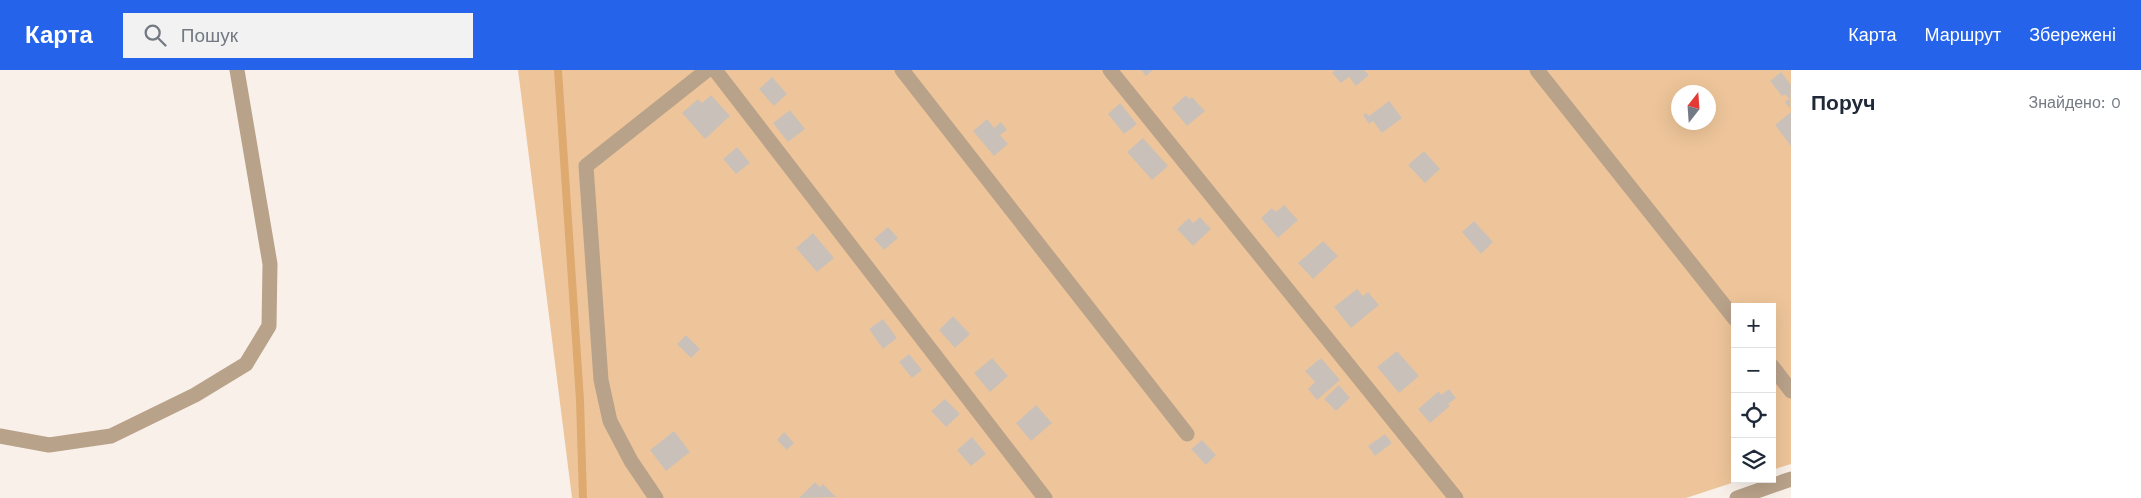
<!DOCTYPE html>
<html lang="uk">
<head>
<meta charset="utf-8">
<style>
	:root { --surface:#fff; --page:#f2f2f3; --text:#1f2937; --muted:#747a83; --line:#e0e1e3; --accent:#2563eb }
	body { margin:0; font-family:"Work Sans",sans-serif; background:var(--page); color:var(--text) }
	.controls { position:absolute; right:15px; bottom:15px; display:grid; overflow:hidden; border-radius:0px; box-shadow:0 5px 20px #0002 }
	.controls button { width:45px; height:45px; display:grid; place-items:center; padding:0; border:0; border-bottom:1px solid var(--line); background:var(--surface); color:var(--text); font:25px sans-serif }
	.compass { position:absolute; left:1671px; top:15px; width:45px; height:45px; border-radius:50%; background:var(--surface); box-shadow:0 5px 20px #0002; rotate:17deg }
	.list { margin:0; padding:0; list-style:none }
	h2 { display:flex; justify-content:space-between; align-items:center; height:65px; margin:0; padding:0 20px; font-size:21px }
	h2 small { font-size:16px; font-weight:400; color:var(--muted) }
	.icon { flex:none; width:28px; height:28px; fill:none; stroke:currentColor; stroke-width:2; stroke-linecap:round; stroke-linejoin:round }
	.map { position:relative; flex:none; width:1791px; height:428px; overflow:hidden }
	header { display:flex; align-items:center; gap:30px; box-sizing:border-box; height:70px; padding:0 25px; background:var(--accent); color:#fff }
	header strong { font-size:24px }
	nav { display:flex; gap:28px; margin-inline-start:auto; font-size:18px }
	.search { width:350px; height:45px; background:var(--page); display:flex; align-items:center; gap:12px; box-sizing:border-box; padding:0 18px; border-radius:0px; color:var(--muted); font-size:19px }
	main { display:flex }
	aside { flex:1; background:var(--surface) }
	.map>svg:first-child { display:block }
	.green { fill:#eec59a; fill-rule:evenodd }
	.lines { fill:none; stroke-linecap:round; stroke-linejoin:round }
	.stream { stroke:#dfaa70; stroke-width:8 }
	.building { fill:#c9c1b9 }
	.minor { stroke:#b9a28a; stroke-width:15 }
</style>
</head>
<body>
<header>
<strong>Карта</strong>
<div class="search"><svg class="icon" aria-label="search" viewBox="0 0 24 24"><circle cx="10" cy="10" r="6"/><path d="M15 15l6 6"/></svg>Пошук</div>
<nav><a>Карта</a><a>Маршрут</a><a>Збережені</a></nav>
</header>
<main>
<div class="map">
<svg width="1791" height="428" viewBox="0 0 1791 428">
	<rect width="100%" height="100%" fill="#f9f1e9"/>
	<!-- green -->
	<path class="green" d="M518,0H1791V394L1772,400V237H1735V409H1744L1686,428H572ZM1678,22H1708V52H1678Z"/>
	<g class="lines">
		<!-- stream -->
		<path class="stream" d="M558,0L580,330L583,428"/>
	</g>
	<!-- building -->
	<path class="building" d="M1141,0H1153L1146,6Z
		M1335,0H1364L1369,5L1356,16L1349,7L1341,13L1332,3Z
		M1781,2L1791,15L1790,39L1785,32L1789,29L1785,24L1782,26L1770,11Z
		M772,7L787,24L774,36L759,19Z
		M711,25L730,46L705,69L682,43L698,29L702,33Z
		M1186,25L1189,29L1192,27L1205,41L1187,56L1172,38Z
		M1389,31L1402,48L1382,63L1373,51L1369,54L1363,45L1366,43L1369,46Z
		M1120,33L1137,54L1124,64L1108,44Z
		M790,40L805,59L788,72L773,53Z
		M1791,42V76L1775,55Z
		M987,49L994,58L1001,52L1007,60L1000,65L1008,74L994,86L973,61Z
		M1143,68L1168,96L1152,110L1127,82Z
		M737,77L750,93L736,104L723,89Z
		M1424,81L1440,99L1425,113L1408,95Z
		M1284,135L1298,150L1278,168L1261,148L1272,138L1276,142Z
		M1200,147L1211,159L1193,176L1177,159L1189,148L1193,153Z
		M1474,151L1493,172L1481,184L1462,162Z
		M888,157L898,168L884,180L874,169Z
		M813,163L834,188L817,202L796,178Z
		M1323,171L1338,186L1313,209L1298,193Z
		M1357,219L1363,226L1368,222L1379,235L1351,258L1334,237Z
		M953,246L970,264L955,278L939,260Z
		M883,249L897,268L883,279L869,259Z
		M686,265L700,279L691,288L677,274Z
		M1397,281L1419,306L1399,323L1377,297Z
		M909,284L922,300L912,308L899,292Z
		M992,288L1008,306L990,322L974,303Z
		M1321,288L1340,310L1317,330L1308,319L1315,312L1305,301Z
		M1339,315L1350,328L1336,341L1324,329Z
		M1449,319L1456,328L1448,334L1450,336L1430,353L1418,339L1439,321L1441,325Z
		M945,329L960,344L946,357L931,341Z
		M1036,335L1052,353L1031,371L1016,353Z
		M674,361L690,382L666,401L650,380Z
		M784,362L794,373L787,380L777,370Z
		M1385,364L1392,373L1375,386L1368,376Z
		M972,367L986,384L971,396L957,380Z
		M1202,370L1216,385L1206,395L1191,379Z
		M815,412L820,417L823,414L836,427L799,428Z"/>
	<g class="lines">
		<!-- minor -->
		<path class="minor" d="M715,0L1045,428
			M902,0L1187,364
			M1110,0L1456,428
			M1537,0L1735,249
			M1772,296L1791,321
			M0,366L49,375L111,366L195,325L246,294L269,256L270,194L237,0
			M656,428L631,391L610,351L601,310L586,96L707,0
			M1737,428L1791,409"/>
	</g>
</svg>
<div class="controls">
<button>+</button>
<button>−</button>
<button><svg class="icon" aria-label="locate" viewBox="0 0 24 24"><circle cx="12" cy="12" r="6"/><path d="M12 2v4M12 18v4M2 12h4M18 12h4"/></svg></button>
<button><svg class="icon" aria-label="layers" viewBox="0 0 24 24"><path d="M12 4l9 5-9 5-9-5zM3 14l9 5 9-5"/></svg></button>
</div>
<svg class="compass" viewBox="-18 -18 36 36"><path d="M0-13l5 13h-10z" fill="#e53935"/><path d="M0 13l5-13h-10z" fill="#747a83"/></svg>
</div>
<aside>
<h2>Поруч<small>Знайдено: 0</small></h2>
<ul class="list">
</ul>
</aside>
</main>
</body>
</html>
